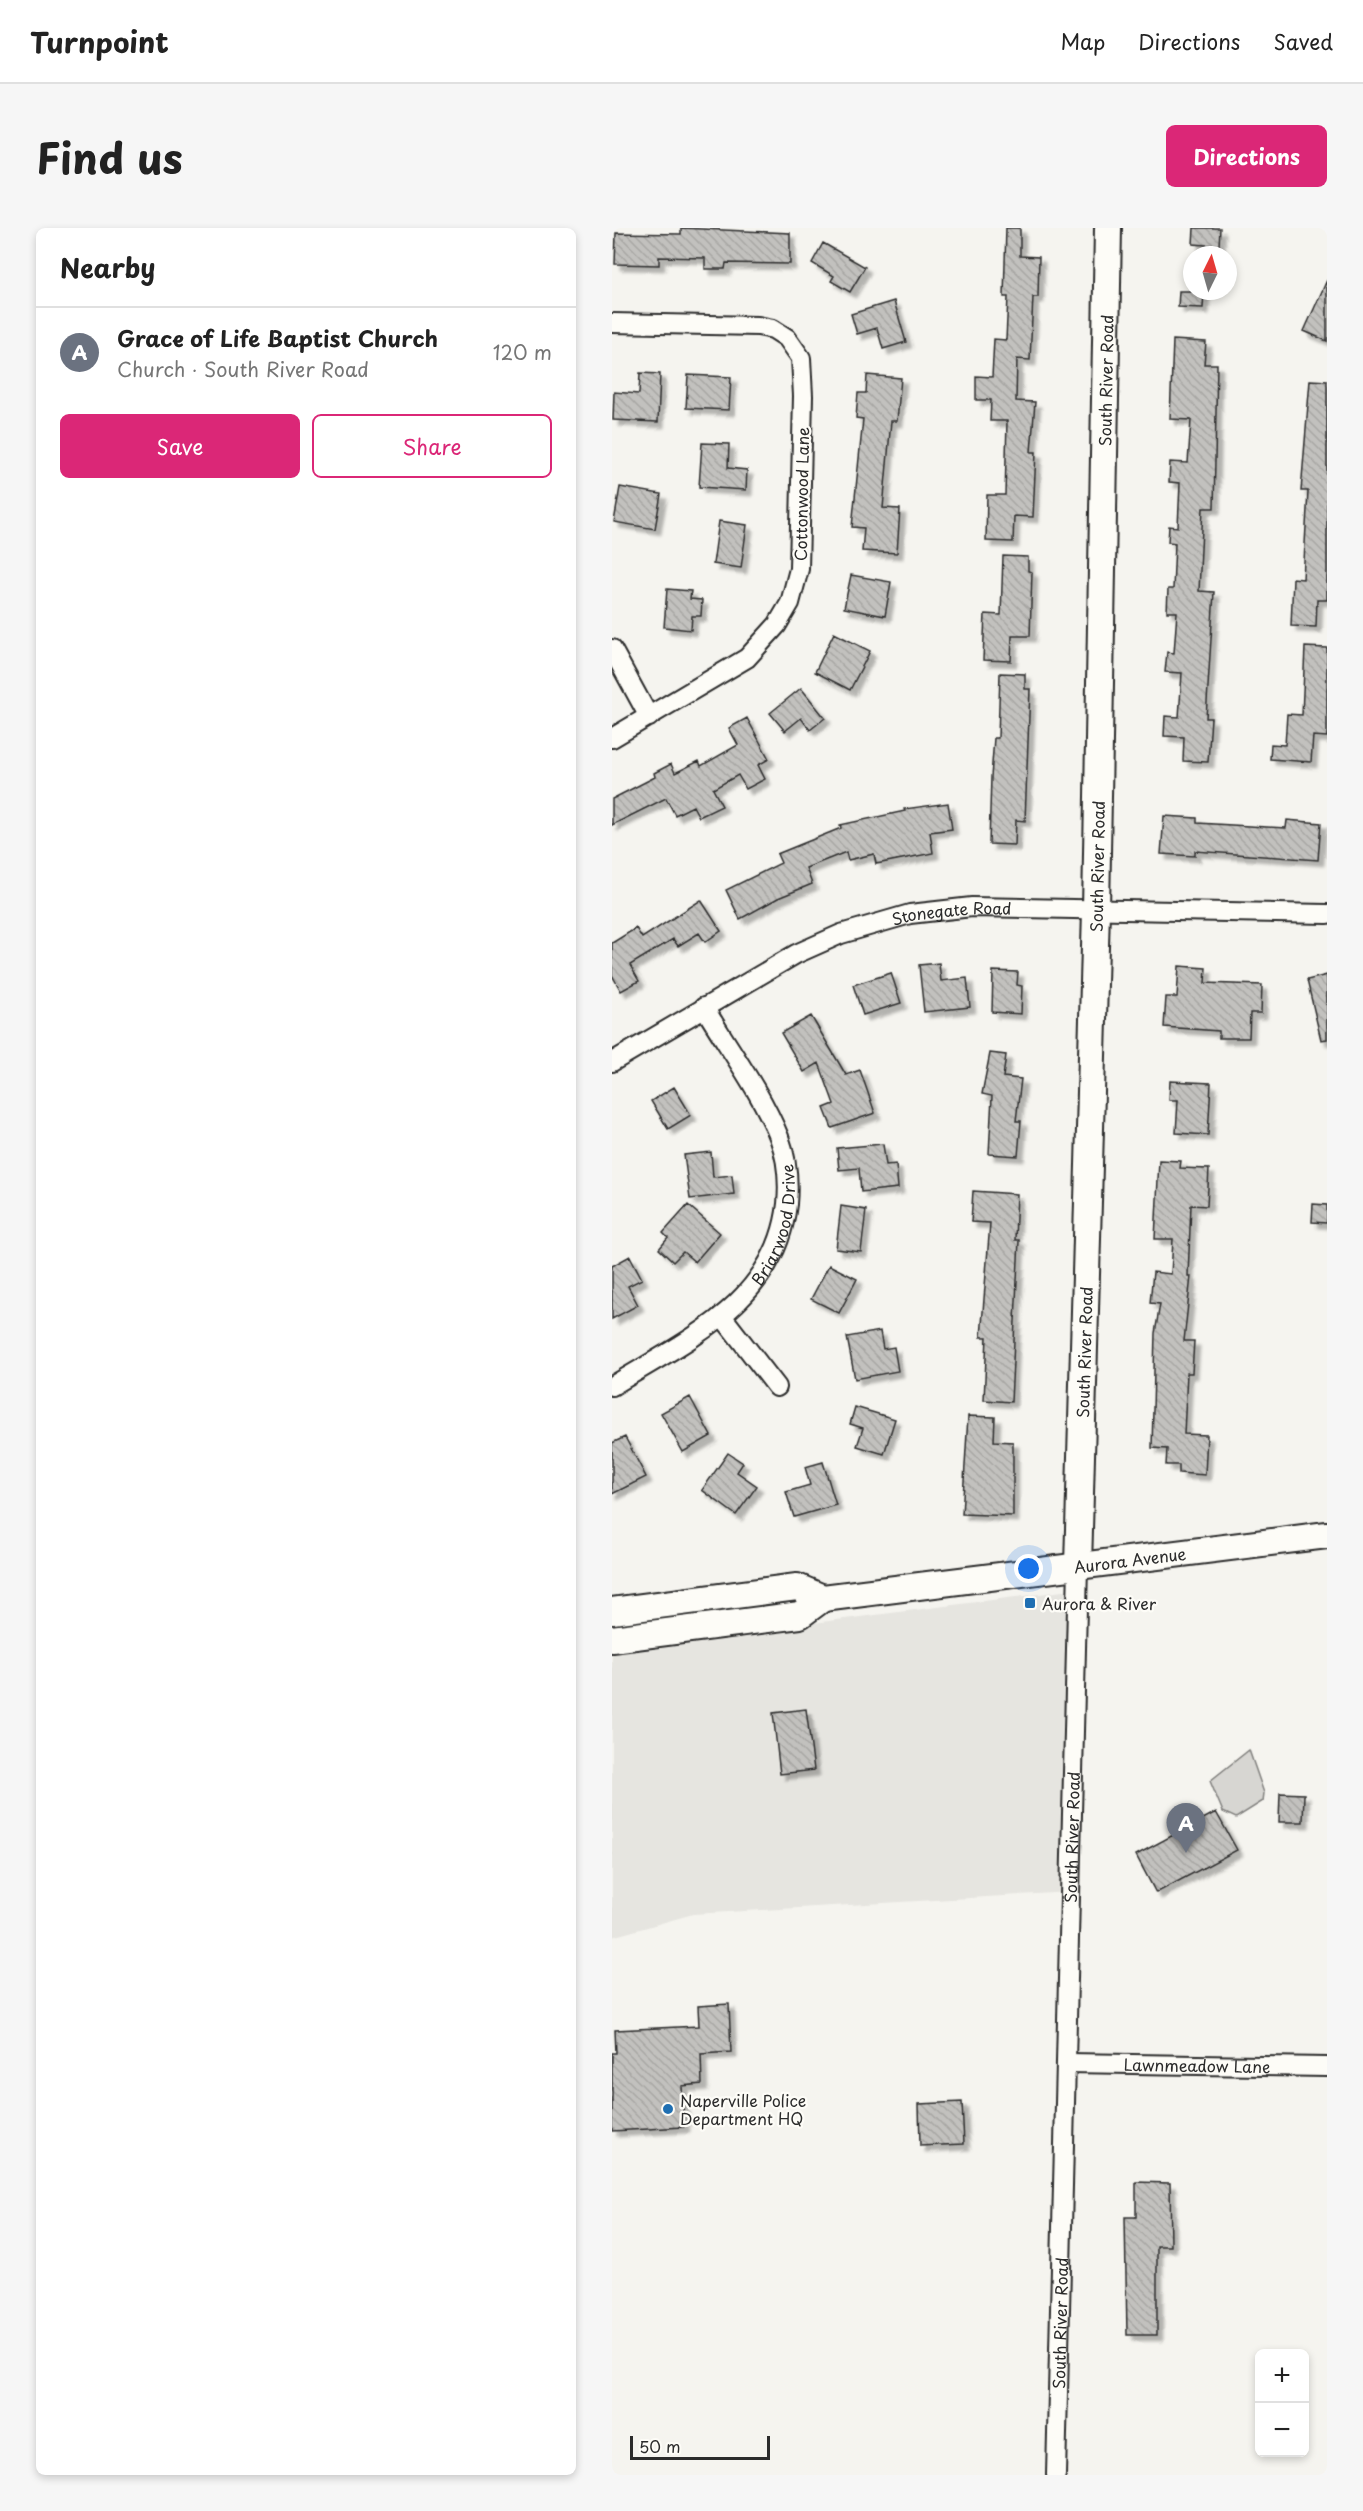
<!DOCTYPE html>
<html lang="en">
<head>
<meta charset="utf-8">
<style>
	:root { --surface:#fff; --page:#f6f6f6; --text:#222; --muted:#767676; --line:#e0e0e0; --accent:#db2777 }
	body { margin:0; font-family:"Playpen Sans",sans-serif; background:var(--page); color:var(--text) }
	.controls { position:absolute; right:18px; bottom:18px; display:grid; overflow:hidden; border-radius:9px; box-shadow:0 3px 9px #0003 }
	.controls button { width:54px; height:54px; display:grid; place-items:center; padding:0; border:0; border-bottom:2px solid var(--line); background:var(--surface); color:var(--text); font:30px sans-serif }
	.compass { position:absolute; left:571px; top:18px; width:54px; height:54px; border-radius:50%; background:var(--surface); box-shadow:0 3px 9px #0003; rotate:5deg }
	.scale { position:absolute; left:18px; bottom:15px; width:140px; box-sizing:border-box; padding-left:6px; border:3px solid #2b2b2b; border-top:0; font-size:16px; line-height:21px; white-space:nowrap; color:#2b2b2b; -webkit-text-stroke:4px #fdfcf7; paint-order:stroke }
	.you { position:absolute; left:417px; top:1341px; width:21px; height:21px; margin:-15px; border:4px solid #fff; border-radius:50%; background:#1a73e8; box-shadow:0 0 0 9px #1a73e833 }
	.badge { display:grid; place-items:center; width:39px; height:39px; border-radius:50%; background:var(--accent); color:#fff; font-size:20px; font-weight:700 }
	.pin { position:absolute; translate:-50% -50px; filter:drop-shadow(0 2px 3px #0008) }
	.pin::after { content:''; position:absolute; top:32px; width:21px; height:18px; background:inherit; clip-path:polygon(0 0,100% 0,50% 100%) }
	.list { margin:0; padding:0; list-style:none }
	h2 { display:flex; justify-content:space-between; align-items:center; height:78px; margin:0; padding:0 24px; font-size:26px }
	h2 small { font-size:20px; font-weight:400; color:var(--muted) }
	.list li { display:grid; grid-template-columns:39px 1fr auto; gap:18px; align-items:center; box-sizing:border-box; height:90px; padding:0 24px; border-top:2px solid var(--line) }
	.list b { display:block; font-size:22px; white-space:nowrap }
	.list p { margin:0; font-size:20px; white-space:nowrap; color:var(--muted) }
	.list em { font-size:20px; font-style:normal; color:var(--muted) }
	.actions { display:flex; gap:12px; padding:18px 24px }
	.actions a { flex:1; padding:14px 0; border:2px solid var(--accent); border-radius:9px; text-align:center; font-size:21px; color:var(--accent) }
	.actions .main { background:var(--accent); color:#fff }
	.map { position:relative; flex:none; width:715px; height:2247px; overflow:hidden; border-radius:9px }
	header { display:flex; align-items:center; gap:36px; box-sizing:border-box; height:84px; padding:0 30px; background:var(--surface); border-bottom:2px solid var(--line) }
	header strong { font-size:28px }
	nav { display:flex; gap:33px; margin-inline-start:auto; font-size:21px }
	.intro { display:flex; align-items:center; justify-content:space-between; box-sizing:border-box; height:144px; padding:0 36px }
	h1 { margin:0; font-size:42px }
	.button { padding:15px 27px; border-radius:9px; background:var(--accent); color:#fff; font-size:21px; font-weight:700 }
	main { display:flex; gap:36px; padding:0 36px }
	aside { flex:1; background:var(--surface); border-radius:9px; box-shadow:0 3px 9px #0003 }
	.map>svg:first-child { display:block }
	.built { fill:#e6e5e0 }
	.green { fill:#d7d6d2; stroke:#81807e; stroke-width:1.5 }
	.building { fill:url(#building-back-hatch); stroke:#2b2b2b; stroke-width:1.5; filter:url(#shadow) }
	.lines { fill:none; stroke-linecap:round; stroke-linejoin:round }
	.street-casing { stroke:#2b2b2b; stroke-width:22 }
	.secondary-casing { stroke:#2b2b2b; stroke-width:30 }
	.street { stroke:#fdfcf7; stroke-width:18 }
	.secondary { stroke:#fdfcf7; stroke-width:26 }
	.poi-dot { fill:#1f6fb2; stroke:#fdfcf7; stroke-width:2 }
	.labels { text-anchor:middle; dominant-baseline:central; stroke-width:4.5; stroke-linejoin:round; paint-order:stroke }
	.street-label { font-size:16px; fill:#2b2b2b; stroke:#fdfcf7 }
	.poi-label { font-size:16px; fill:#2b2b2b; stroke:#fdfcf7; text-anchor:start }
</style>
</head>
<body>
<header>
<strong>Turnpoint</strong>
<nav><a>Map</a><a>Directions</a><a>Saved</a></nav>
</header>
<div class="intro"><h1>Find us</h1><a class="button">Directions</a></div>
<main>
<aside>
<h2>Nearby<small></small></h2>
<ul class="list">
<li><span class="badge" style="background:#6b7280">A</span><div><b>Grace of Life Baptist Church</b><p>Church · South River Road</p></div><em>120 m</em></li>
</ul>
<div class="actions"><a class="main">Save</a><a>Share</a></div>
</aside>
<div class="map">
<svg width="715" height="2247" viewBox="0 0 715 2247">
	<defs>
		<pattern id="building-back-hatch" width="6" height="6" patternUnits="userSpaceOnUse" patternTransform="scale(1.5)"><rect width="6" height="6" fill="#c2c1be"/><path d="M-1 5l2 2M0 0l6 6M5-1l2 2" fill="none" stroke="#a7a6a3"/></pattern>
		<filter id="shadow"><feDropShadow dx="5.5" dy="5.5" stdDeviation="1.5" flood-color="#0004"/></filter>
	</defs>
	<rect width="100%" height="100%" fill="#f5f4ef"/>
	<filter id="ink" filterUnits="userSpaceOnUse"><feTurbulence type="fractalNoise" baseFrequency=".0167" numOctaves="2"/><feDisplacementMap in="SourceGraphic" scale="12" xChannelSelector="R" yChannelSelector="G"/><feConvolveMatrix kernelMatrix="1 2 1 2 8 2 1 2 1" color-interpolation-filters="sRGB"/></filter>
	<g filter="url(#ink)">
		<!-- built -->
		<path class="built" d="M466,1361L459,1664L81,1686L0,1709V1421Z"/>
		<!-- green -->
		<path class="green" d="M186,1370L187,1374L0,1400V1393Z
			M637,1522L652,1565L651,1573L624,1590L611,1584L598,1553Z"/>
		<!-- building -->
		<path class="building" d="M69,0L178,5V36L114,35L113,41H93V30L47,29V37L3,36L4,5L69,6Z
			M394,0H408V28L427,29L426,69H421L418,132L405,131L404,173L423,174L419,224H424L421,289L402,288L401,314L374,313L375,267H393L395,193H378L379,172H364V148L380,149L382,111L394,112L396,69H392Z
			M582,0H608L607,18L581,16Z
			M211,15L253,39L238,64L219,53L222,48L200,35Z
			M715,52V113L692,103Z
			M567,63H592L591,80L566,79Z
			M282,73L294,114L271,121L265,100L245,106L239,86Z
			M561,112L594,114L592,136H605L602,280H591L587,363L602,364L594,490H599L596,534L571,533L572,509L552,508L553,488L567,489L570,445L553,444L555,424L562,425L565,384H555L556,361H561L563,315L556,314L557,298L566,299L568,255L557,254L558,234L576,235L579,192L558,191Z
			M28,145L48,146L46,194L1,192L2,164L27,166Z
			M76,147L119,149L117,182L74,180Z
			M255,147L289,150L285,193H279L271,280L288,281L285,325L250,323L252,300L240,299L251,191L244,190L246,165H254Z
			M698,152L715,153V372H705L704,399L679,398L681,350L691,351L696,263H689Z
			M90,215L117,216L116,240L135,242L134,262L87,259Z
			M8,259L49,266L43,301L2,294Z
			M107,293L135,297L129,340L101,336Z
			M391,328L416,329V343L420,344L418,408H400L399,433L371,432L373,386L389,387Z
			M239,347L279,354L273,388L232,380Z
			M55,361L79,363L78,371L90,372L89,388H80L79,402L52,399Z
			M222,405L258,423L238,462L203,444Z
			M693,419L715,420V509L701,508L699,534L658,531L659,516L673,517L675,486L690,487Z
			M388,445L413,446V461H418L413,593L404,592L403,617L377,616L379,549L382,510H386Z
			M189,460L213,490L198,502L189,490L173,503L158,485Z
			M135,490L157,531L146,537L153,551L134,561L126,547L101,561L110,578L87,589L81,578L63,587L54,570L0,597V571L43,549L42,545L59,536L63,545L87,533L89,538L126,517L117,500Z
			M336,575L340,601L318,604L321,625L264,636L262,626L236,632L234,624L194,640L200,656L166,670L128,691L114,662L169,635L165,626L229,600L228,597L293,583L292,581Z
			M552,588L585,590V595L674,600L675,592L709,595L706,632L583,623V628L549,626Z
			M89,672L109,703L93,714L87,705L66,718L61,711L18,737L27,753L9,763L0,747V715L24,700L30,710Z
			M327,735L329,753L355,750L358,779L312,784L307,737Z
			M567,738L594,740L593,755L650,757L649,785H638L637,810H607V803L552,799L554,769H565Z
			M381,743L406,744L405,757L410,758L409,786L380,784Z
			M279,745L289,775L251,787L241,757Z
			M715,747V811L709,812L695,752Z
			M199,788L234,847L248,842L263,885L220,900L212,880L222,876L207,835L192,844L169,805Z
			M378,825L394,827L391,849L409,851L404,893H409L406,928L377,926L380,868L370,866Z
			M558,853L599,855L596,907L564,905L566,872H557Z
			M62,859L79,887L56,901L39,873Z
			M271,916L274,937L284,936L286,960L249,964L247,940L227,942L225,920Z
			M99,924L101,949L120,947L122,966L78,971L72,927Z
			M547,932L569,933L568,940L597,941L595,978L579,977L576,1048H579L572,1113H582L580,1145H575L572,1206L595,1207L593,1247L567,1245V1237H554L555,1221L540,1220L543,1105L548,1076L538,1075L541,1044L559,1046L561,1011H543Z
			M361,963L405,966L403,1012H407L399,1174L372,1172L375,1109H369L378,995L359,994Z
			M701,976L715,977V995L700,994Z
			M76,977L108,1005L83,1034L71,1024L61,1034L47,1021L56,1010L51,1005Z
			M229,978L254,982L249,1024L224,1021Z
			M18,1028L30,1051L16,1058L26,1077L0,1091V1038Z
			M217,1037L245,1051L227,1085L199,1071Z
			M268,1103L271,1121L282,1119L286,1143L243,1151L235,1109Z
			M78,1169L99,1208L71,1224L49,1185Z
			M243,1179L283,1191L272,1226L245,1218L251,1200L238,1196Z
			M356,1188L383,1189L382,1213L401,1214V1288L350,1286Z
			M13,1209L34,1249L0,1266V1215Z
			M116,1225L131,1235L125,1244L145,1258L124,1287L90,1262Z
			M211,1234L224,1277L182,1289L174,1264L198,1257L193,1239Z
			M194,1481L202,1542L168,1546L161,1485Z
			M668,1565L692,1566L691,1594H667Z
			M604,1584L625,1622L544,1665L524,1627Z
			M117,1776L119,1824L89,1826L90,1856L70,1858L72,1899L0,1903V1825H4L3,1802L87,1798L86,1778Z
			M350,1874L352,1916L308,1918L307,1876Z
			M524,1954L558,1955L559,2018H545V2107H515L513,1989H524Z"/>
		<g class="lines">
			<defs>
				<g id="street">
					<path d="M0,95L146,98L161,101L175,110L189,130L191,168L187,341L178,375L165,397L135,430L0,510"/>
					<path d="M0,421L37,489"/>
					<path id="s1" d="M0,834L184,726L229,706L298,686L360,679L715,686"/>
					<path d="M110,1088L165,1159"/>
					<path id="s2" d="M0,1158C75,1112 164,1074 175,976C177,954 175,930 167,909C149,864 117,821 92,779"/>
					<path id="s3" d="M455,1835L715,1839"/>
					<path id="s4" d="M444,2247L466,1338"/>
				</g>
				<g id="secondary">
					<path id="s5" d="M466,1338L484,682L496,0"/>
					<path id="s6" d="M0,1383L185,1359L211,1370L715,1307"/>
					<path d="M0,1411L188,1387L211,1370"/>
				</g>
			</defs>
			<!-- street casing -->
			<use href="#street" class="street-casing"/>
			<!-- secondary casing -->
			<use href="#secondary" class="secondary-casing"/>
			<!-- street -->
			<use href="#street" class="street"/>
			<!-- secondary -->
			<use href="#secondary" class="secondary"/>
		</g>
	</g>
	<!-- markers -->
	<g class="poi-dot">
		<rect x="412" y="1369" width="12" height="12" rx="3"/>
		<circle cx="56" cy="1881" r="6"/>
	</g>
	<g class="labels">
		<!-- street labels -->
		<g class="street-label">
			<text stroke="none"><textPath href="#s5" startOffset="1186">South River Road</textPath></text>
			<text transform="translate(189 266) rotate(-89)">Cottonwood Lane</text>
			<text stroke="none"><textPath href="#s5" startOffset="700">South River Road</textPath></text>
			<text stroke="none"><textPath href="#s1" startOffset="376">Stonegate Road</textPath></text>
			<text stroke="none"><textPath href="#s2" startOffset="240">Briarwood Drive</textPath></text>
			<text stroke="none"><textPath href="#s5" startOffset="214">South River Road</textPath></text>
			<text stroke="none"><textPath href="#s6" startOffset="524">Aurora Avenue</textPath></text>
			<text stroke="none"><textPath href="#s4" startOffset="638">South River Road</textPath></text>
			<text stroke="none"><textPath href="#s3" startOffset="130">Lawnmeadow Lane</textPath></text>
			<text stroke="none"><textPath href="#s4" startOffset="152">South River Road</textPath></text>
		</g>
		<!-- poi labels -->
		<g class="poi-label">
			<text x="430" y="1375">Aurora &amp; River</text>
			<text x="68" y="1872">Naperville Police<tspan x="68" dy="18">Department HQ</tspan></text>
		</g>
	</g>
</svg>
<div class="controls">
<button>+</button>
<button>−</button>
</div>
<svg class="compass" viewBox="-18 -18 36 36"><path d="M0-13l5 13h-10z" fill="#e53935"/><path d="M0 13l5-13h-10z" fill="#767676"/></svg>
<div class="scale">50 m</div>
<div class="you"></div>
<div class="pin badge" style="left:574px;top:1625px;background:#6b7280">A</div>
</div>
</main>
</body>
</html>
